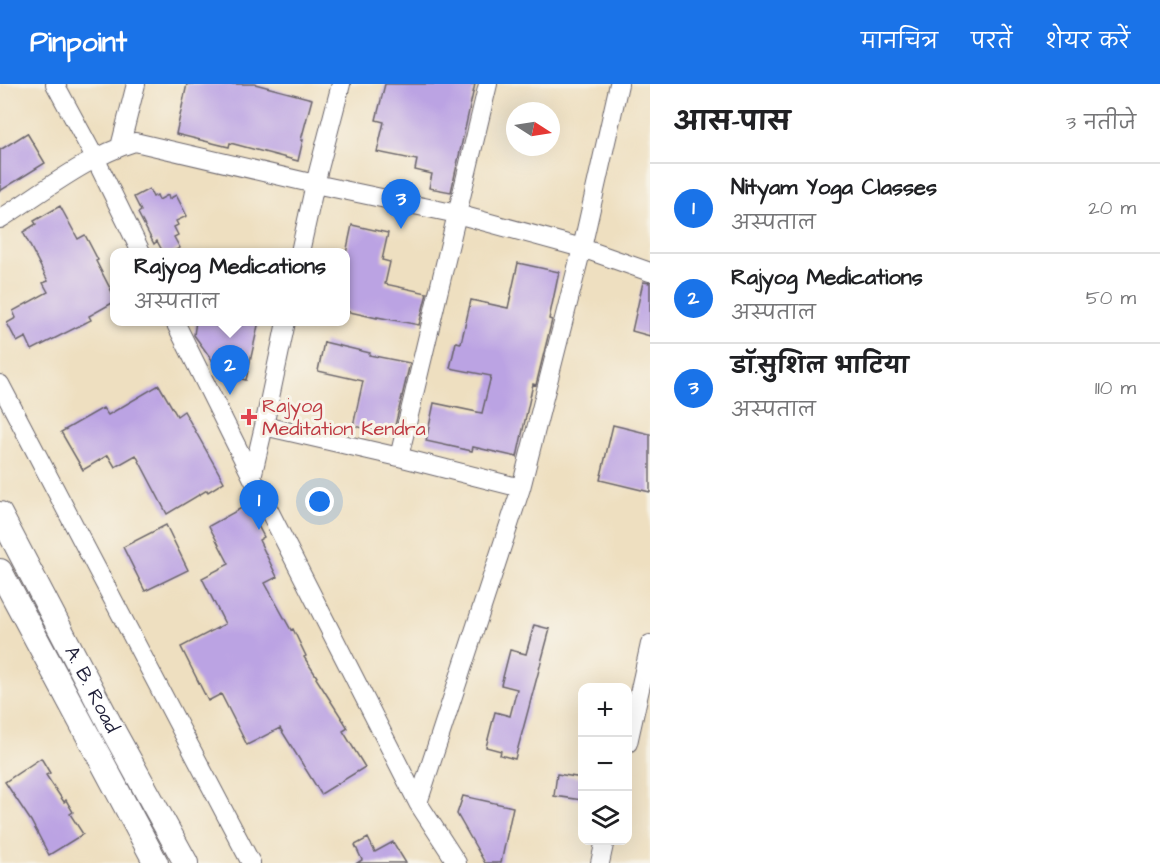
<!DOCTYPE html>
<html lang="hi">
<head>
<meta charset="utf-8">
<style>
	:root { --surface:#fff; --page:#f2f2f2; --text:#202124; --muted:#757577; --line:#e0e0e0; --accent:#1a73e8 }
	body { margin:0; font-family:"Architects Daughter","Playpen Sans Deva",sans-serif; background:var(--page); color:var(--text) }
	.controls { position:absolute; right:18px; bottom:18px; display:grid; overflow:hidden; border-radius:12px; box-shadow:0 6px 24px #0002 }
	.controls button { width:54px; height:54px; display:grid; place-items:center; padding:0; border:0; border-bottom:2px solid var(--line); background:var(--surface); color:var(--text); font:30px sans-serif }
	.compass { position:absolute; left:506px; top:18px; width:54px; height:54px; border-radius:50%; background:var(--surface); box-shadow:0 6px 24px #0002; rotate:102deg }
	.you { position:absolute; left:320px; top:418px; width:21px; height:21px; margin:-15px; border:4px solid #fff; border-radius:50%; background:#1a73e8; box-shadow:0 0 0 9px #1a73e833 }
	.badge { display:grid; place-items:center; width:39px; height:39px; border-radius:50%; background:var(--accent); color:#fff; font-size:20px; font-weight:700 }
	.pin { position:absolute; translate:-50% -50px; filter:drop-shadow(0 2px 3px #0008) }
	.pin::after { content:''; position:absolute; top:32px; width:21px; height:18px; background:inherit; clip-path:polygon(0 0,100% 0,50% 100%) }
	.popup { position:absolute; left:110px; top:164px; width:240px; height:78px; box-sizing:border-box; display:grid; place-content:center; border-radius:12px; background:var(--surface); filter:drop-shadow(0 2px 4px #0005); font-size:20px; white-space:nowrap; color:var(--muted) }
	.popup b { font-size:22px; color:var(--text) }
	.popup::after { content:''; position:absolute; left:50%; top:100%; margin-left:-12px; border:12px solid transparent; border-top-color:var(--surface) }
	.list { margin:0; padding:0; list-style:none }
	h2 { display:flex; justify-content:space-between; align-items:center; height:78px; margin:0; padding:0 24px; font-size:26px }
	h2 small { font-size:20px; font-weight:400; color:var(--muted) }
	.list li { display:grid; grid-template-columns:39px 1fr auto; gap:18px; align-items:center; box-sizing:border-box; height:90px; padding:0 24px; border-top:2px solid var(--line) }
	.list b { display:block; font-size:22px; white-space:nowrap }
	.list p { margin:0; font-size:20px; white-space:nowrap; color:var(--muted) }
	.list em { font-size:20px; font-style:normal; color:var(--muted) }
	.icon { flex:none; width:33px; height:33px; fill:none; stroke:currentColor; stroke-width:2; stroke-linecap:round; stroke-linejoin:round }
	.map { position:relative; flex:none; width:650px; height:779px; overflow:hidden }
	header { display:flex; align-items:center; gap:36px; box-sizing:border-box; height:84px; padding:0 30px; background:var(--accent); color:#fff }
	header strong { font-size:28px }
	nav { display:flex; gap:33px; margin-inline-start:auto; font-size:21px }
	main { display:flex }
	aside { flex:1; background:var(--surface) }
	.map>svg:first-child { display:block }
	.building { fill:#bba3e3 }
	.lines { fill:none; stroke-linecap:round; stroke-linejoin:round }
	.minor-casing { stroke:#69646a; stroke-width:20 }
	.secondary-casing { stroke:#69646a; stroke-width:26 }
	.minor { stroke:#fff; stroke-width:18 }
	.secondary { stroke:#fff; stroke-width:24 }
	.health-dot { fill:#e0444e; stroke:#f7f3e8; stroke-width:2 }
	.labels { text-anchor:middle; dominant-baseline:central; stroke-width:6; stroke-linejoin:round; paint-order:stroke }
	.health-label { font-size:20px; fill:#be3a42; stroke:#f7f3e8; text-anchor:start }
	.street-label { font-size:20px; fill:#22223b; stroke:#f7f3e8 }
</style>
</head>
<body>
<header>
<strong>Pinpoint</strong>
<nav><a>मानचित्र</a><a>परतें</a><a>शेयर करें</a></nav>
</header>
<main>
<div class="map">
<svg width="650" height="779" viewBox="0 0 650 779">
	<rect width="100%" height="100%" fill="#f7f3e8"/>
	<filter id="ink" filterUnits="userSpaceOnUse"><feTurbulence type="fractalNoise" baseFrequency=".0167" numOctaves="2"/><feDisplacementMap in="SourceGraphic" scale="12" xChannelSelector="R" yChannelSelector="G"/><feConvolveMatrix kernelMatrix="1 2 1 2 8 2 1 2 1" color-interpolation-filters="sRGB"/></filter>
	<filter id="wash" filterUnits="userSpaceOnUse"><feTurbulence type="fractalNoise" baseFrequency=".008" numOctaves="4" result="noise"/><feDisplacementMap in="SourceGraphic" scale="24" xChannelSelector="R" yChannelSelector="G"/><feGaussianBlur stdDeviation="1.35" result="paint"/><feColorMatrix in="noise" values="0 0 0 0 0 0 0 0 0 0 0 0 0 0 0 0 0 1.4 0 .05"/><feComposite in="paint" operator="in"/></filter>
	<g filter="url(#wash)">
		<rect width="100%" height="100%" fill="#eedfc0"/>
		<g id="blocks">
			<!-- building -->
			<path class="building" d="M187,0H255L312,15L301,56H303L298,77L230,59L229,63L176,50Z
				M385,0H475L451,108L429,104L432,90L415,86L417,76L377,68L384,38L376,36Z
				M27,49L45,79L0,107V66Z
				M149,105L153,113L157,111L159,116L168,111L169,115L176,111L187,132L176,137L178,141L174,143L178,151L174,153L180,164L172,168H163L157,157L154,160L138,129L141,127L134,113Z
				M60,122L78,155L85,151L98,176L96,177L114,212V218L89,232L91,236L32,266L26,253L17,258L7,239L16,234L13,227L48,208L43,199L48,197L23,148L36,140L34,137Z
				M352,141L388,149L382,176L390,178L385,200L427,209L419,241L377,233V234L345,227V174Z
				M518,179L559,188L549,235L552,236L536,301L533,300L517,373L473,363L472,367L426,357L434,319L482,329L491,292L450,284L456,258L461,259L471,216L508,224Z
				M643,198L650,199V252L632,247Z
				M196,237H259L246,296L222,290L194,251Z
				M324,258L370,269L369,271L410,279L393,350L353,342L363,297L318,287Z
				M159,301L177,332L184,327L224,398L208,408L207,406L167,430L136,371L115,383L108,371L83,386L61,348L103,324L108,331Z
				M613,341L650,350V408L600,396Z
				M247,421L264,453L259,456L277,493L265,499L291,546L293,545L306,572L304,573L317,593L316,594L348,644L343,647L365,683L321,710L280,644L247,661L221,610L208,617L181,563L225,540L202,494L229,480L209,442Z
				M166,441L188,486L145,507L123,463Z
				M534,541L550,545L515,675L500,671L501,667L486,663L495,628L510,632L517,605L501,601L510,566L526,570Z
				M41,674L50,689L46,691L64,718L66,716L73,728L70,730L83,750L49,771L31,737L5,698Z
				M557,690L582,694V716L554,712Z
				M463,712L513,723L501,779H485L457,730Z
				M368,754L375,768L393,758L406,779H357L362,776L355,761Z"/>
		</g>
	</g>
	<g filter="url(#ink)">
		<use href="#blocks" fill-opacity="0" stroke="#69646a" stroke-width="1.5"/>
		<g class="lines">
			<defs>
				<path id="minor" d="M55,0L95,74L141,168
					M120,63L136,0
					M0,135C43,108 86,73 135,58L315,100L457,130L582,164L650,188
					M300,168L315,100L341,0
					M175,238L252,393L418,719L457,779
					M0,300L251,779
					M264,342L399,373L521,404
					M399,373L488,0
					M252,393L264,342L286,238
					M628,659L650,560
					M418,719L521,404L582,164L619,0
					M600,779L605,756"/>
				<g id="secondary">
					<path id="s1" d="M0,430L115,650L186,779"/>
					<path d="M0,487L156,779"/>
				</g>
			</defs>
			<!-- minor casing -->
			<use href="#minor" class="minor-casing"/>
			<!-- secondary casing -->
			<use href="#secondary" class="secondary-casing"/>
			<!-- minor -->
			<use href="#minor" class="minor"/>
			<!-- secondary -->
			<use href="#secondary" class="secondary"/>
		</g>
	</g>
	<!-- markers -->
	<path class="health-dot" d="M246 324h6v6h6v6h-6v6h-6v-6h-6v-6h6z"/>
	<g class="labels">
		<!-- health labels -->
		<g class="health-label">
			<text x="262" y="322">Rajyog<tspan x="262" dy="23">Meditation Kendra</tspan></text>
		</g>
		<!-- street labels -->
		<g class="street-label">
			<text stroke="none"><textPath href="#s1" startOffset="198">A. B. Road</textPath></text>
		</g>
	</g>
</svg>
<div class="controls">
<button>+</button>
<button>−</button>
<button><svg class="icon" aria-label="layers" viewBox="0 0 24 24"><path d="M12 4l9 5-9 5-9-5zM3 14l9 5 9-5"/></svg></button>
</div>
<svg class="compass" viewBox="-18 -18 36 36"><path d="M0-13l5 13h-10z" fill="#e53935"/><path d="M0 13l5-13h-10z" fill="#757577"/></svg>
<div class="you"></div>
<div class="pin badge" style="left:259px;top:446px">1</div>
<div class="pin badge" style="left:230px;top:311px">2</div>
<div class="popup"><b>Rajyog Medications</b>अस्पताल</div>
<div class="pin badge" style="left:401px;top:145px">3</div>
</div>
<aside>
<h2>आस-पास<small>3 नतीजे</small></h2>
<ul class="list">
<li><span class="badge">1</span><div><b>Nityam Yoga Classes</b><p>अस्पताल</p></div><em>20 m</em></li>
<li><span class="badge">2</span><div><b>Rajyog Medications</b><p>अस्पताल</p></div><em>50 m</em></li>
<li><span class="badge">3</span><div><b>डॉ.सुशिल भाटिया</b><p>अस्पताल</p></div><em>110 m</em></li>
</ul>
</aside>
</main>
</body>
</html>
